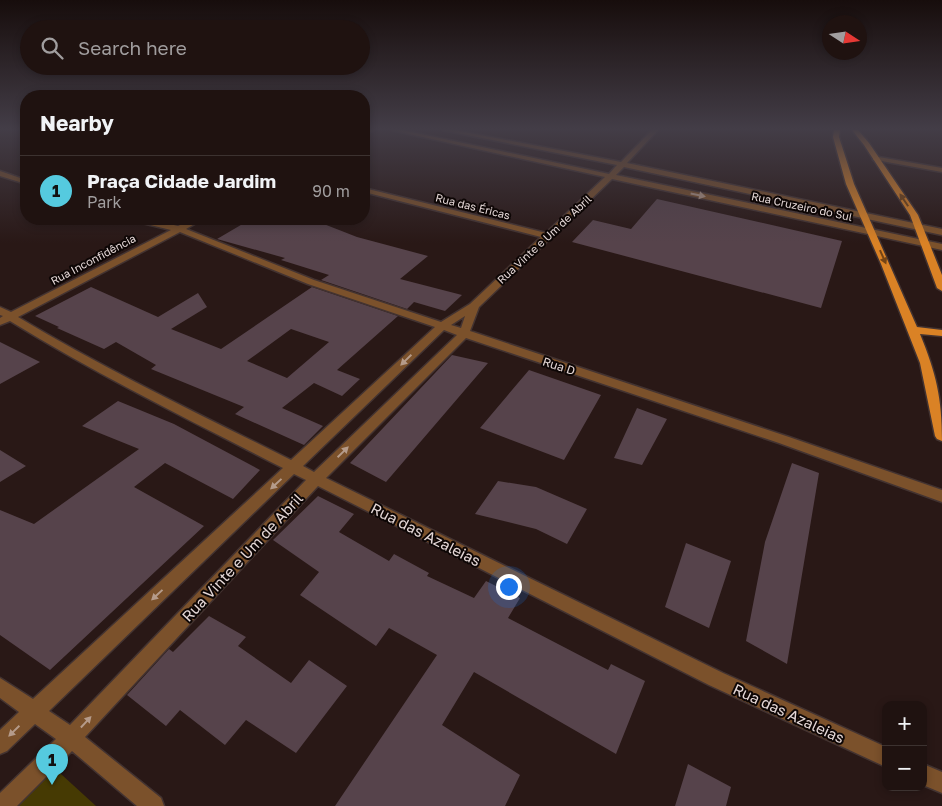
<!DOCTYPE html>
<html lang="en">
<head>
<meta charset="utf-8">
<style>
	:root { --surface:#1f1210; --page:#271b19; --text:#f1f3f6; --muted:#a19e9f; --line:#3c3230; --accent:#55cadf }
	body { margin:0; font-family:"Golos Text",sans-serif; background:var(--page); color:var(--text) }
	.controls { position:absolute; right:15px; bottom:15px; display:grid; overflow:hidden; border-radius:10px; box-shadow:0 2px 8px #0003 }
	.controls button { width:45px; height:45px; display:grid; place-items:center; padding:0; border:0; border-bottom:1px solid var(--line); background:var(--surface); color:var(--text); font:25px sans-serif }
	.compass { position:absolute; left:822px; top:15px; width:45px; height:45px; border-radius:50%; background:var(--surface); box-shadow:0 2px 8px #0003; rotate:102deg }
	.you { position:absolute; left:508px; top:586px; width:18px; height:18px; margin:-12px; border:4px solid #fff; border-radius:50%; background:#1a73e8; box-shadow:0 0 0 8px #1a73e833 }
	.badge { display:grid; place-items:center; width:32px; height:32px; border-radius:50%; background:var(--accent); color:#111; font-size:16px; font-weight:700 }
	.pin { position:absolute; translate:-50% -41px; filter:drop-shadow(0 1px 2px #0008) }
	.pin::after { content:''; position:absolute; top:26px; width:18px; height:15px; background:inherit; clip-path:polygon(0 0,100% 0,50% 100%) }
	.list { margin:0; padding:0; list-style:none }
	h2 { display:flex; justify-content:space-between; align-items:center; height:65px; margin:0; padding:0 20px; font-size:21px }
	h2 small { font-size:16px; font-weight:400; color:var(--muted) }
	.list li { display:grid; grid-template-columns:32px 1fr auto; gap:15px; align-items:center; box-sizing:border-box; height:70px; padding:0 20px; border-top:1px solid var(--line) }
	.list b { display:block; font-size:19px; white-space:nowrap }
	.list p { margin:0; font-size:16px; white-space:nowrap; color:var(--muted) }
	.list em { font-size:16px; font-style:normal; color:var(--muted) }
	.icon { flex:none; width:28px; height:28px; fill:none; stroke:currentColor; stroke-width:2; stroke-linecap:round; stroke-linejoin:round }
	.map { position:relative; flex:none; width:942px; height:806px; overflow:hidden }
	.search { position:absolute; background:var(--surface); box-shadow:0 2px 8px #0003; left:20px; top:20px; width:350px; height:55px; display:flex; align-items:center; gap:12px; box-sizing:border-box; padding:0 18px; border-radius:28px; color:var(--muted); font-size:19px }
	.panel { position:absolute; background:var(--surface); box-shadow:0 2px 8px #0003; left:20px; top:90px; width:350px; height:135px; border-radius:20px }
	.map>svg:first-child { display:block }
	.green { fill:#463a03 }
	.building { fill:#56434b; fill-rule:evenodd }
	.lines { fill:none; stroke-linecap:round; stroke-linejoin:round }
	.minor-casing { stroke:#433331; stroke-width:3 }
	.major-casing { stroke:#433331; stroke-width:3 }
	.minor { fill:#7b512b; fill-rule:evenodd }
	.major { fill:#da8225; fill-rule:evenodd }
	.oneway { fill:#b59b8a }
	.oneway2 { fill:#744415 }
	.labels { text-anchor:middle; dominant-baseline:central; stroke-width:4; stroke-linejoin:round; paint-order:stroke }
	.far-street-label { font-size:11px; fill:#e5d8d7; stroke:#0d0605 }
	.street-label { font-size:12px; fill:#e5d8d7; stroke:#0d0605 }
	.near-street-label { font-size:15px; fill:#e5d8d7; stroke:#0d0605 }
</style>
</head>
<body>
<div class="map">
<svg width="942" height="806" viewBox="0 0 942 806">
	<rect width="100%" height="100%" fill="#291816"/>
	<!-- green -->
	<path class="green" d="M50,764L96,806H10Z"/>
	<!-- building -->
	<path class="building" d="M657,199L842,241L821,308L572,242L593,220L631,229Z
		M251,219H311L357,237L428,256L400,279L462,295L445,311L414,302L407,309L321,280L329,275L281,260L285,258L217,239Z
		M91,287L158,317L198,293L207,307L171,329L221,349L312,287L398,316L337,370L360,379L342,396L314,383L282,408L323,426L304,445L235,414L244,407L151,369L156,365L116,342L104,349L57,328L59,327L35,316ZM291,329L329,342L287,378L247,361Z
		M0,342L40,362L0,384Z
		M452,355L488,363L386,482L350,463Z
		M529,370L601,395L564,460L480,428Z
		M118,401L174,424L260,470L233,499L165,463L134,487L204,526L50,670L0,635V510L34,524L139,449L82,426Z
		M637,408L667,419L642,465L614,458Z
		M0,450L26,466L0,482Z
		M792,463L819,473L787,664L746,641L765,542Z
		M498,481L536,487L587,509L567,544L536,529L475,514Z
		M318,496L354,514L339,532L389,561L394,554L429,573L427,576L474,598L486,581L520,598L508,618L608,670L611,664L645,681L616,754L474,672L442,725L520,775L505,806H335L437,655L389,628L376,646L300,595L319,572L273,540Z
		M686,543L731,561L709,628L665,607Z
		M209,616L246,637L238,646L291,683L309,660L347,686L296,753L246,720L225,745L180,710L166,726L127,695L169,649L173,652Z
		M688,764L731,787L726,806H675Z"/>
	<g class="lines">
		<defs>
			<path id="minor" d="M367,130H374L364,136V131Z
				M391,130H402L609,174L617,165L442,130H454L621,162L652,130H658L627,163L942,229V235L624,167L616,175L942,244V250L612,179L479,307L470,331L789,437L942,490V502L779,443L466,338L326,478L723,673L886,747V767L709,685L318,486L85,737L161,798L164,806H137L72,751L17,806H0V793L56,739L35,724L7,751L0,754V730L19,712L0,698V678L33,699L283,468C191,421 98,375 10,321L0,325V318L3,316L0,315V307L11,312L171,230L134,221L133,219H147L178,226L193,219H203L186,229L314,280L441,322L470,304L541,237L364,192V188L546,233L605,177ZM180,232L308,284L435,327L291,460C199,414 106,370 18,317ZM465,316L461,328L451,325ZM444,330L457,335L314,472L303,466ZM294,474L306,480L70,725L49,711Z
				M873,156L942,168V172L876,160H873Z
				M0,171L26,180V184L0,176Z
				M923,764L942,772V793L923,785Z"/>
			<path id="major" d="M834,130H840L839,137L854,184L917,327L942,330V336L920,334C936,373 942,398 942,441L937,439L935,436L920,363L881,264L846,184L833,137Z
				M852,130H858L869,143L918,215L942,275V291L937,288L910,215L864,145Z"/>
		</defs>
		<!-- minor casing -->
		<use href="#minor" class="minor-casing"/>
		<!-- major casing -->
		<use href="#major" class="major-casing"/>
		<!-- minor -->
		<use href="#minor" class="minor"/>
		<!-- major -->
		<use href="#major" class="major"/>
	</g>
	<!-- one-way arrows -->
	<defs><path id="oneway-solid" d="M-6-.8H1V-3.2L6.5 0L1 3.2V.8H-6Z" transform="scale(1.25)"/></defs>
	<g class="oneway">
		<use href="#oneway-solid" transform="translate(698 195) rotate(12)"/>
		<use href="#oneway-solid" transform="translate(406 360) rotate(136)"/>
		<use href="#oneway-solid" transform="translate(343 452) rotate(-44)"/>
		<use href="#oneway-solid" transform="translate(276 484) rotate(137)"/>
		<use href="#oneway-solid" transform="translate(157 595) rotate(137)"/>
		<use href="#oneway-solid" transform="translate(86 722) rotate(-47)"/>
		<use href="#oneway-solid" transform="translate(14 731) rotate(136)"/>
	</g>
	<g class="oneway2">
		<use href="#oneway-solid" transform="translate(904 200) rotate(-124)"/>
		<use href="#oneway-solid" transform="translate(883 257) rotate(66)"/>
	</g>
	<!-- sky -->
	<linearGradient id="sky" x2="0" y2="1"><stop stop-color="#170d0c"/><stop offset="0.53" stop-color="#433d47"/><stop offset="1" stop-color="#433d47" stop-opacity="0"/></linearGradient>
	<rect width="942" height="243" fill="url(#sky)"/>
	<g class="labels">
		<!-- far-street labels -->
		<g class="far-street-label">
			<text transform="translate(473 206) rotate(14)">Rua das Éricas</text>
			<text transform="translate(802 206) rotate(12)">Rua Cruzeiro do Sul</text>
			<text transform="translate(544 239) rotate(-43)">Rua Vinte e Um de Abril</text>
			<text transform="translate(93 259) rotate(-28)">Rua Inconfidência</text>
		</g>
		<!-- street labels -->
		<g class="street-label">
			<text transform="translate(559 366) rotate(18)">Rua D</text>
		</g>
		<!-- near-street labels -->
		<g class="near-street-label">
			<text transform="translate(426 534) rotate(27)">Rua das Azaleias</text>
			<text transform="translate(242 557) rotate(-47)">Rua Vinte e Um de Abril</text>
			<text transform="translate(789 713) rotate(25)">Rua das Azaleias</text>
		</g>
	</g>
</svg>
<div class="controls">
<button>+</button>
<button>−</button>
</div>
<svg class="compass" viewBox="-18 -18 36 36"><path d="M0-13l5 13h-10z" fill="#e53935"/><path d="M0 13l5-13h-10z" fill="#a19e9f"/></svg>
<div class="you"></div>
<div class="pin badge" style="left:52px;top:785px">1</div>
<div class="search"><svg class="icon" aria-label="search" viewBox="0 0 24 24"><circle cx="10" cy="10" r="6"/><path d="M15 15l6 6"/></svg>Search here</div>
<section class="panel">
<h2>Nearby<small></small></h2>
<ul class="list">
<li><span class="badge">1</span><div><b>Praça Cidade Jardim</b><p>Park</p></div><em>90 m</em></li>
</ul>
</section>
</div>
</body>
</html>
